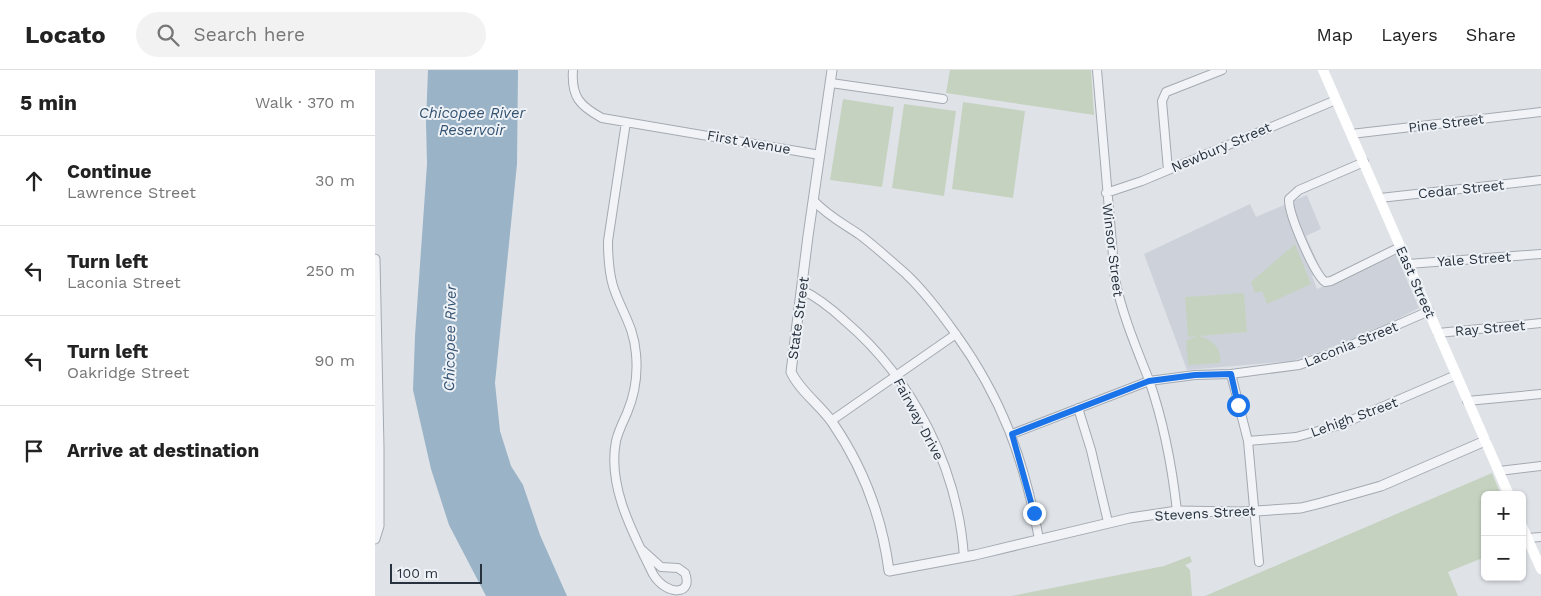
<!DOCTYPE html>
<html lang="en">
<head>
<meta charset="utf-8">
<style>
	:root { --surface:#fff; --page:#f2f2f2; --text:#222; --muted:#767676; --line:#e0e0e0 }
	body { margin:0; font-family:"Work Sans",sans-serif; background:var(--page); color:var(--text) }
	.controls { position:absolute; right:15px; bottom:15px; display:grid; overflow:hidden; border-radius:8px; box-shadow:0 1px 4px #0004 }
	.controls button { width:45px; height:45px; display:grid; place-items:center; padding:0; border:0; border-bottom:1px solid var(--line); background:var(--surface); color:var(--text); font:25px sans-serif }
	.scale { position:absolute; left:15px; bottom:12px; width:92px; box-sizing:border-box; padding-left:5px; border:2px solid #28323f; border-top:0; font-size:14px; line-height:18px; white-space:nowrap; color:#28323f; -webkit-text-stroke:4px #eef2f6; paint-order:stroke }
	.stop { position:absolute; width:15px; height:15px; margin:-11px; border:4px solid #1a73e8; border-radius:50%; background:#fff }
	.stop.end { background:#1a73e8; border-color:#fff; box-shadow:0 1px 5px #0008 }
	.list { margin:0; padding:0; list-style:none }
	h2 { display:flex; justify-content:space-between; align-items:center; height:65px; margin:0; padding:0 20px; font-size:21px }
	h2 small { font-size:16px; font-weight:400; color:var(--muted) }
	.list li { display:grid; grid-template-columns:32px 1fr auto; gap:15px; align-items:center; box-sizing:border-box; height:90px; padding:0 20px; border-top:1px solid var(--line) }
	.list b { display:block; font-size:19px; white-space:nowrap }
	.list p { margin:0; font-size:16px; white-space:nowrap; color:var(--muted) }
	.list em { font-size:16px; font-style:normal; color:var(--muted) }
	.icon { flex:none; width:28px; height:28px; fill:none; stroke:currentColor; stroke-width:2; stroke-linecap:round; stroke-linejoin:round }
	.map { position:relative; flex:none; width:1166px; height:526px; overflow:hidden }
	header { display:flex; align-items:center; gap:30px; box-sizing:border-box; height:70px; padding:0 25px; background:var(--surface); border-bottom:1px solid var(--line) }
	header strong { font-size:24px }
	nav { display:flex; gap:28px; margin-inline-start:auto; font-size:18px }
	.search { width:350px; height:45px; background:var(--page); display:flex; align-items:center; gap:12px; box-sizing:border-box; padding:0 18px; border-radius:28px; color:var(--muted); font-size:19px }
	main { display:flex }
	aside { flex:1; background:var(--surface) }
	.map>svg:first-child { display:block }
	.built { fill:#cdd2da }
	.green { fill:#c6d2c0 }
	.water { fill:#9ab3c7 }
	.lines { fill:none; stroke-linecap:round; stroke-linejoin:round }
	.minor-casing { stroke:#a4aab2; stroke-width:10 }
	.tertiary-casing { stroke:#a4aab2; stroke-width:11 }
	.minor { stroke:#f2f3f6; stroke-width:8 }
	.tertiary { stroke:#f2f3f6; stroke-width:9 }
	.secondary { stroke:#fff; stroke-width:10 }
	.route { stroke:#1a73e8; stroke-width:6 }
	.labels { text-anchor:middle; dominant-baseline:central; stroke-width:4; stroke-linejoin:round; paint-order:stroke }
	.street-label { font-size:14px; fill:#28323f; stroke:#eef2f6 }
	.water-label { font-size:15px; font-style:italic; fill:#335272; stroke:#eef2f6 }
</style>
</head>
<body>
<header>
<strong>Locato</strong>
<div class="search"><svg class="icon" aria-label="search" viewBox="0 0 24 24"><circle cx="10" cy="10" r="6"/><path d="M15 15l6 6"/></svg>Search here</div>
<nav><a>Map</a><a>Layers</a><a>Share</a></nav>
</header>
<main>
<aside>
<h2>5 min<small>Walk · 370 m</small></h2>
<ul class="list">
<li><svg class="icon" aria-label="ahead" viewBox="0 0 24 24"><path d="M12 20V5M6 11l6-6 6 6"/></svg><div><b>Continue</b><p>Lawrence Street</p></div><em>30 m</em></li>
<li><svg class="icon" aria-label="left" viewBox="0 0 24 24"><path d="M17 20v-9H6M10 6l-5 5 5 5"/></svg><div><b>Turn left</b><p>Laconia Street</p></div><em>250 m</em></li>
<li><svg class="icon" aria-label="left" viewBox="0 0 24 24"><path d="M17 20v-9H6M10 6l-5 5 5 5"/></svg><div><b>Turn left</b><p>Oakridge Street</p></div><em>90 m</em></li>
<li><svg class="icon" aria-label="arrive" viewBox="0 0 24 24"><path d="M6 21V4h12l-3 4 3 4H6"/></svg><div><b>Arrive at destination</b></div></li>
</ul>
</aside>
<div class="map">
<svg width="1166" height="526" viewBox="0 0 1166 526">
	<rect width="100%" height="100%" fill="#dfe3e8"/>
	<!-- built -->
	<path class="built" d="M932,125L946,159L931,166L947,202L937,206L942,219L1021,185L1044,238L989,266L918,291L812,300L769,184L875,134L881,147Z"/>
	<!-- green -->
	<path class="green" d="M575,0H716L719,45L571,23Z
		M468,29L519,37L507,117L455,110Z
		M588,32L650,41L638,128L577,119Z
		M529,34L581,41L569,126L517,118Z
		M920,174L936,214L892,234L887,221L880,223L876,212Z
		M869,223L872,262L824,266C837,270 847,277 845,293L813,295L811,271L821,266L813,267L810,227Z
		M1117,403L1126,425H1110V487L1073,502L1083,526H830Z
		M815,486L817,492L810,495L815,500L817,526H636L789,496Z"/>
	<!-- water -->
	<path class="water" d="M53,0H143L142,94L120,313L125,361L136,396L148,415L165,465L192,526H111L74,455L56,399L38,320L40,266L52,94L51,52Z"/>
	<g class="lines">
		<defs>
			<path id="minor" d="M198,0C196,27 205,36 227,48L445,85
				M722,0L740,209C747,244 761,277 774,310C789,353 797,396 802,441
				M456,13L568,29
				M251,52L233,171C233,186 234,202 238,216C246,241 259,256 261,284C263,305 260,324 252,343C248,352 243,362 241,371C232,417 259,465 278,504C291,526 319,526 310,503L303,498L286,497L266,479
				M976,64L1166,42
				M989,92L924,120L914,129C913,144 939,203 950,212L956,211L1025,177
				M793,100L787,31L791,22L847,0
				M731,123L767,111L961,30
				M1005,128L1166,110
				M439,131C453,146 469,154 485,165C501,177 516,191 531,204C550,222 565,242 580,263C627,328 649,389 664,469
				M1033,194L1166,184
				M427,220C444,228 457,239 470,251C538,309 583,398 589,487
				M1063,263L1166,253
				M856,304L873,371L884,492
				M1092,331L1166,324
				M703,338L716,380L733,452
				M456,351L581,264
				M637,364L774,311L820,305L856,304L924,295L958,283L1054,241
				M873,371L921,367L965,355L1081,305
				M1124,401L1166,396
				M1152,468L1166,467"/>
			<path id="tertiary" d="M457,0L433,166L416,302C425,321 445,335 457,352C488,397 507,447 514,501L600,485L755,448L802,441L865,442L926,438L946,433L1006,416L1110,371
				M0,189L4,378V456L0,469"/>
		</defs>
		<!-- minor casing -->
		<use href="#minor" class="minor-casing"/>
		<!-- tertiary casing -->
		<use href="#tertiary" class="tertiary-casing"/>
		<!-- minor -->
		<use href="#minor" class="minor"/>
		<!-- tertiary -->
		<use href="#tertiary" class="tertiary"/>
		<!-- secondary -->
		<path class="secondary" d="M948,0L1134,425
			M1147,456L1166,499"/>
	</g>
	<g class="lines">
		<!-- route -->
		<path class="route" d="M659,443L637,364L774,311L820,305L856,304L863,335"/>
	</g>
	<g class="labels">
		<!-- street labels -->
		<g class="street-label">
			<text transform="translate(1071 53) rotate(-7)">Pine Street</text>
			<text transform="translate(374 72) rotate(10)">First Avenue</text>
			<text transform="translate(846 77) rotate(-23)">Newbury Street</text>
			<text transform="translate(1086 119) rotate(-6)">Cedar Street</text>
			<text transform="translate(738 180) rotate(83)">Winsor Street</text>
			<text transform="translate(1099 189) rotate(-4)">Yale Street</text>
			<text transform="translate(1041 212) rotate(66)">East Street</text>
			<text transform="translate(423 248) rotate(-82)">State Street</text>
			<text transform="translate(1115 258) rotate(-5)">Ray Street</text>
			<text transform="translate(976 274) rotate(-22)">Laconia Street</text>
			<text transform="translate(979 347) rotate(-20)">Lehigh Street</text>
			<text transform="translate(544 349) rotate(62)">Fairway Drive</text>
			<text transform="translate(830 443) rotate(-3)">Stevens Street</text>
		</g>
		<!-- water labels -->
		<g class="water-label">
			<text x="97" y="43">Chicopee River<tspan x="97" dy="17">Reservoir</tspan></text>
			<text transform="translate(75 268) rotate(-89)">Chicopee River</text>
		</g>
	</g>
</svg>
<div class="controls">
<button>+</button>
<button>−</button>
</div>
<div class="scale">100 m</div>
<div class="stop" style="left:863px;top:335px"></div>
<div class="stop end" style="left:659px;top:443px"></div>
</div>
</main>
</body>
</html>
